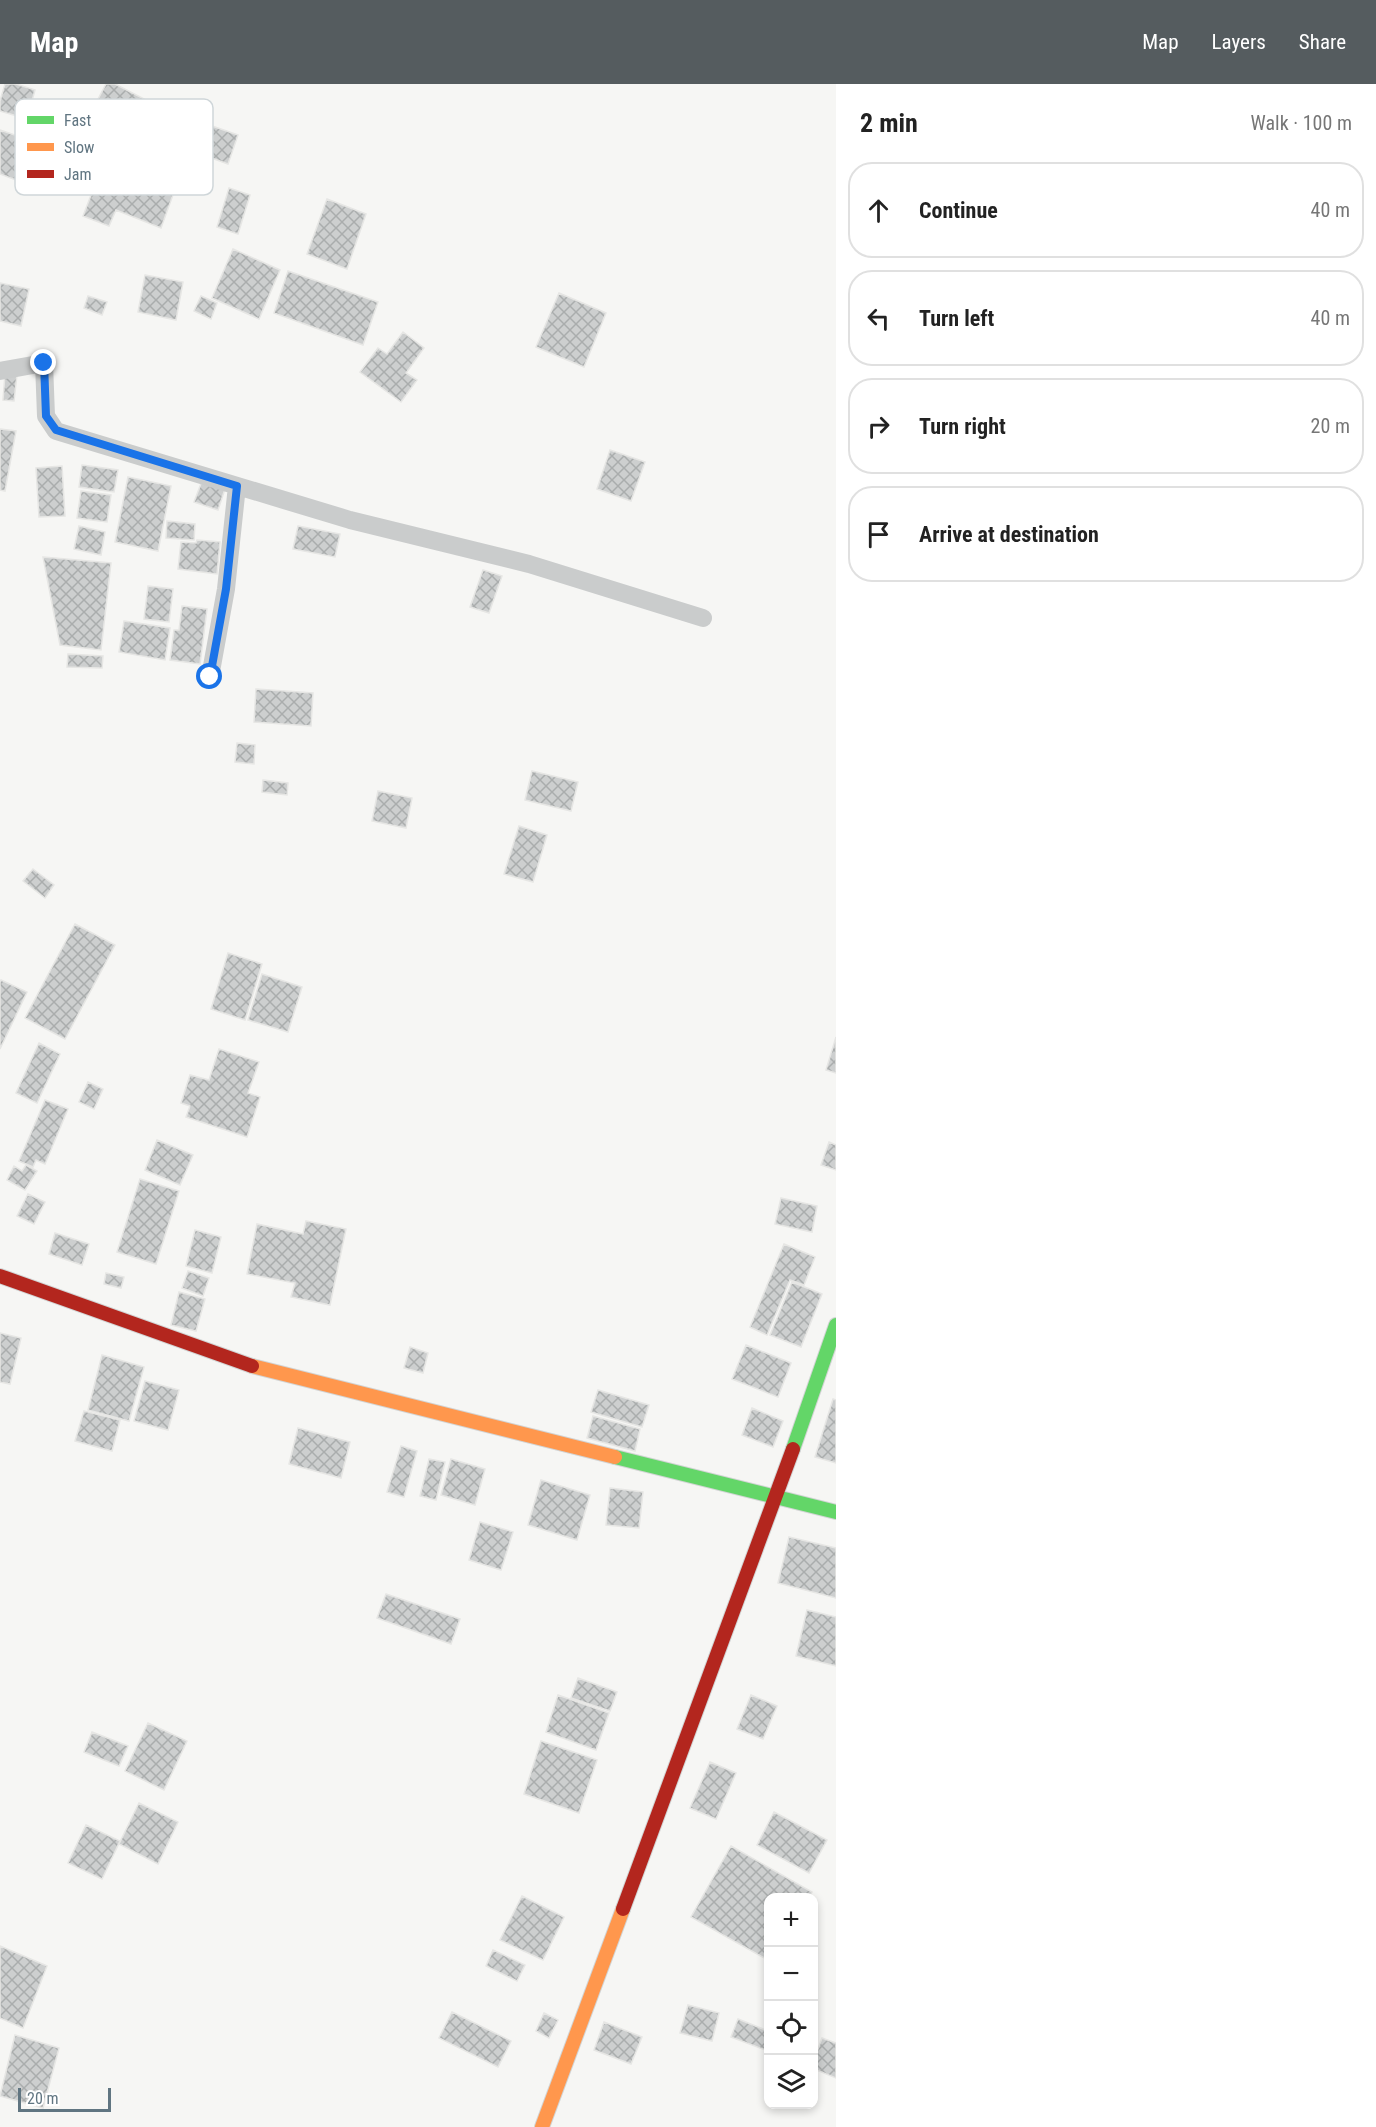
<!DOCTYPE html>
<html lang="en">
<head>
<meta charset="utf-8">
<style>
	:root { --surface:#fff; --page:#f6f6f6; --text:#222; --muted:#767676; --line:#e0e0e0; --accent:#555c5f }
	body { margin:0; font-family:"Roboto Condensed",sans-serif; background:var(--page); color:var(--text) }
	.controls { position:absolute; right:18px; bottom:18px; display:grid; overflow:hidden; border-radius:12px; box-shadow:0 3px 9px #0003 }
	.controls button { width:54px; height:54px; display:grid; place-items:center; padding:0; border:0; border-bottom:2px solid var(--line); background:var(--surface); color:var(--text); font:30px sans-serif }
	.scale { position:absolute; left:18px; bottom:15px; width:93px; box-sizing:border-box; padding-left:6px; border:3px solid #607581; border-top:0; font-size:16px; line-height:21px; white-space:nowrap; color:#607581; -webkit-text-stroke:4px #fff; paint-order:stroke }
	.stop { position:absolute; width:18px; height:18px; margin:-14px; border:4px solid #1a73e8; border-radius:50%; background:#fff }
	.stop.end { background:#1a73e8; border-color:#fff; box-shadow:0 2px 6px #0008 }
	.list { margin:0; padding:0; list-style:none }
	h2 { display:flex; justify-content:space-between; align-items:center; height:78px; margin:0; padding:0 24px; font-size:26px }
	h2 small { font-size:20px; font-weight:400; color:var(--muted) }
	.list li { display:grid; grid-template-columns:39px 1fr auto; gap:18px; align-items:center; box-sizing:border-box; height:96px; margin:0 12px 12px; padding:0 12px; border:2px solid var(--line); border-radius:24px }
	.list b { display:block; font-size:22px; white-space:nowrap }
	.list em { font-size:20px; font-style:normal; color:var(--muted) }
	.icon { flex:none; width:33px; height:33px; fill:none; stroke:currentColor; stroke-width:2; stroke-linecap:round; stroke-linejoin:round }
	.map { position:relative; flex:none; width:836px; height:2043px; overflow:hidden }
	header { display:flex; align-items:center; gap:36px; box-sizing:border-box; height:84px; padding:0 30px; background:var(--accent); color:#fff }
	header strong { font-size:28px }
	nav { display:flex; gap:33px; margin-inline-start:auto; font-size:21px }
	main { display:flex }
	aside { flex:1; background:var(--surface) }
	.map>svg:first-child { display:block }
	.building { fill:url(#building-cross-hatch); stroke:#e6e6e4; stroke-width:1.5 }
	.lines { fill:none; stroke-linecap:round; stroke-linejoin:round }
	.fast-casing { stroke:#d2d4d4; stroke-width:16 }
	.slow-casing { stroke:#d2d4d4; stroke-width:16 }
	.jam-casing { stroke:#d2d4d4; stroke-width:16 }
	.lane { stroke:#cacccc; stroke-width:18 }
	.fast { stroke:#63d668; stroke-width:14 }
	.slow { stroke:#ff974d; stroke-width:14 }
	.jam { stroke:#b3261e; stroke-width:14 }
	.route { stroke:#1a73e8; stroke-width:8 }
	.key { fill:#fff; stroke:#cfd6d9; stroke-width:1.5 }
	.key-label { font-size:16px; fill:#607581 }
</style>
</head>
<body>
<header>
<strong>Map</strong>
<nav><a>Map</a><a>Layers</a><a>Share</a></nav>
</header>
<main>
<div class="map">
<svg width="836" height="2043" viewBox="0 0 836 2043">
	<defs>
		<pattern id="building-cross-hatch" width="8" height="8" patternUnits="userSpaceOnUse" patternTransform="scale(1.5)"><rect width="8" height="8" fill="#cdcfcf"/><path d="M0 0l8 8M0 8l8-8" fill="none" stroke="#aaadad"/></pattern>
	</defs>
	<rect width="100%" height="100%" fill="#f6f6f4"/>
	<!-- building -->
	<path class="building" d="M5,0H16L35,6L27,35L0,27V17Z
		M106,0H115L152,19L141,42L96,19Z
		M195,36L238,51L228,80L206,72L197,97L177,90Z
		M0,46L38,59L24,99L0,90Z
		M103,80L174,108L161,144L116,126L109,142L83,132Z
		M229,104L250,111L238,150L217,143Z
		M327,115L366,130L347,185L307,170Z
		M233,165L280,186L259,235L212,214Z
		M288,187L378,218L363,261L274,229Z
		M145,191L183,198L176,236L138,228Z
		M0,199L29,205L21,242L0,237Z
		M559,209L606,229L584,283L536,263Z
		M88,212L107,218L102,231L84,224Z
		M201,212L217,219L211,235L194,227Z
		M403,248L424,264L406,289L417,296L401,318L360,288L378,264L387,270Z
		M5,290L17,291L14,317L3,316Z
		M0,345L16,347L5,407L0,406Z
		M610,366L645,378L631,417L597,405Z
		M82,381L118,386L114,408L79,403Z
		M62,382L65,432L39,433L36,384Z
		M128,393L171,402L158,467L115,458Z
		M202,397L225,405L218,426L194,418Z
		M81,407L111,411L107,438L77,434Z
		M167,437L195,440L194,456L166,454Z
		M79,442L105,448L101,471L74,465Z
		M298,442L340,450L335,473L293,465Z
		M197,456L220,458L217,490L178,485L181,458L196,459Z
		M43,473L111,479L101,566L60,561Z
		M483,486L502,492L489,529L470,523Z
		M148,502L173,505L169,538L144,535Z
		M182,522L207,525L200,580L170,576L174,546H179Z
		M124,537L170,544L165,576L119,568Z
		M68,570L103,572L102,584L67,583Z
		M256,605L313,609L311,642L254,638Z
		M237,659L255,661L254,680L235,678Z
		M532,687L578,698L571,727L525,716Z
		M263,696L288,699L287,711L262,708Z
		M378,707L412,714L406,744L372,737Z
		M519,742L547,751L533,798L504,790Z
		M33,785L54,801L45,814L23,797Z
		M75,840L115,861L65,955L25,934Z
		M228,869L262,880L245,936L211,925Z
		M262,890L302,903L288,948L248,936Z
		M1,896L27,908L0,965V898Z
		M836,953V989L826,986Z
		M39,959L60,970L37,1019L16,1009Z
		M219,965L259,978L248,1009L260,1013L247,1053L186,1033L190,1022L181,1019L190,991L209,996Z
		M88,998L103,1005L94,1025L79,1018Z
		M45,1016L68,1025L45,1080L36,1076L33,1083L19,1077Z
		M157,1056L193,1071L180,1101L145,1086Z
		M829,1058L836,1061V1086L821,1081Z
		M26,1081L37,1087L25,1106L7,1096L14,1082L22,1087Z
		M140,1095L179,1107L156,1180L117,1168Z
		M28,1110L45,1118L34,1140L17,1132Z
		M781,1114L817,1122L812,1148L775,1140Z
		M306,1137L346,1145L330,1221L291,1213L295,1199L247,1190L257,1140L303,1150Z
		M195,1146L221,1153L212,1189L186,1182Z
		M55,1149L89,1160L82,1181L49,1170Z
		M784,1160L815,1173L804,1201L790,1196L767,1251L750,1243Z
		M188,1187L209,1194L203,1212L182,1204Z
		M106,1189L124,1193L121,1204L104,1200Z
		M792,1198L822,1210L801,1263L770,1251Z
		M179,1208L205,1215L196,1247L171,1241Z
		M0,1249L21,1254L10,1300L0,1298Z
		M746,1261L791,1279L778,1313L732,1295Z
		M410,1263L428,1269L423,1289L404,1284Z
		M102,1271L144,1283L129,1337L88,1326Z
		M145,1297L179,1306L168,1346L134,1337Z
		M598,1306L649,1321L642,1343L591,1328Z
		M833,1315L836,1316V1379L815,1373Z
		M752,1324L783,1337L773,1363L742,1351Z
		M84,1327L120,1336L112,1367L75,1357Z
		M593,1332L640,1345L635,1367L587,1354Z
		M298,1344L350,1358L341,1394L289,1380Z
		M401,1362L417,1367L404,1413L387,1408Z
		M429,1375L445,1378L436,1416L420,1412Z
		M451,1375L485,1385L475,1421L441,1411Z
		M541,1396L590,1411L577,1456L528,1441Z
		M610,1404L643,1408L639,1444L606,1441Z
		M480,1438L513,1448L501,1486L469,1476Z
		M789,1453L836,1464V1514L778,1499Z
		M386,1510L460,1535L451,1560L377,1534Z
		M807,1526L836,1533V1582L796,1572Z
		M578,1594L617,1608L610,1627L571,1614Z
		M558,1611L609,1629L596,1666L546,1648Z
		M751,1611L777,1622L763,1655L737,1645Z
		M148,1639L187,1657L164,1706L125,1687Z
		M92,1648L128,1662L119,1682L84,1668Z
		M541,1657L597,1676L579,1729L524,1710Z
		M710,1678L736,1689L716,1735L690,1724Z
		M139,1719L178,1738L158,1780L119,1760Z
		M774,1728L827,1756L809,1789L757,1761Z
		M86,1741L120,1757L102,1795L68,1779Z
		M731,1762L812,1808L809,1814H768V1876L691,1833Z
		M522,1812L564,1833L543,1876L500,1856Z
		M0,1862L47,1882L23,1944L0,1934Z
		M493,1866L525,1881L517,1897L486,1882Z
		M688,1921L719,1929L712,1957L680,1949Z
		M452,1928L511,1957L498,1983L439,1954Z
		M544,1929L558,1936L549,1954L536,1947Z
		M738,1935L768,1947V1967L731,1953Z
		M604,1938L642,1953L631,1980L594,1966Z
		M15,1951L59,1964L43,2024L0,2012Z
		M822,1954L836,1959V1994L814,1985V1976Z"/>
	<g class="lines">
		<defs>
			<path id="fast" d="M793,1365L836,1241
				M615,1373L836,1428"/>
			<path id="slow" d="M252,1282L615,1373
				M542,2043L623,1825"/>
			<path id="jam" d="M0,1192L252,1282
				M623,1825L793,1365"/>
		</defs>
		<!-- fast casing -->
		<use href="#fast" class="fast-casing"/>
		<!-- slow casing -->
		<use href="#slow" class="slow-casing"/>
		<!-- jam casing -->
		<use href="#jam" class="jam-casing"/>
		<!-- lane -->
		<path class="lane" d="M0,287L44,279L46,332L56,347L350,436L529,480L703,534
			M210,593L226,505L237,402"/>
		<!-- fast -->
		<use href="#fast" class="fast"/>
		<!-- slow -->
		<use href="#slow" class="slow"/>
		<!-- jam -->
		<use href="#jam" class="jam"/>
	</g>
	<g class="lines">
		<!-- route -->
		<path class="route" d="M44,279L46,332L56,346L237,402L226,505L210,593"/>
	</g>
	<!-- legend -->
	<rect x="15" y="15" width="198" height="96" rx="9" class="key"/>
	<rect x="27" y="32" width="27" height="8" fill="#63d668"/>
	<rect x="27" y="59" width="27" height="8" fill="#ff974d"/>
	<rect x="27" y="86" width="27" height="8" fill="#b3261e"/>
	<g class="key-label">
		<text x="64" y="42">Fast</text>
		<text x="64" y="69">Slow</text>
		<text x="64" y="96">Jam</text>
	</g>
</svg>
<div class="controls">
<button>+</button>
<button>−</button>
<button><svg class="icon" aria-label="locate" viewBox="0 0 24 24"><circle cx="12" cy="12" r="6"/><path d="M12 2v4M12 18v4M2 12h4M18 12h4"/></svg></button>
<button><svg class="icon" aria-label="layers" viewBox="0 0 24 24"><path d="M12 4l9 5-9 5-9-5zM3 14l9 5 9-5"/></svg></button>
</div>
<div class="scale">20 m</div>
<div class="stop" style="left:210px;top:593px"></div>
<div class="stop end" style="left:44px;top:279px"></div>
</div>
<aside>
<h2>2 min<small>Walk · 100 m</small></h2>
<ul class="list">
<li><svg class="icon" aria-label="ahead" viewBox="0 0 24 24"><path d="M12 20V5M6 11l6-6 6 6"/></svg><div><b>Continue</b></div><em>40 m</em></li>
<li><svg class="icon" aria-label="left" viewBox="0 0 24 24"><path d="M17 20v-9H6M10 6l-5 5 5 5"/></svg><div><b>Turn left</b></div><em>40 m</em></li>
<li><svg class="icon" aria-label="right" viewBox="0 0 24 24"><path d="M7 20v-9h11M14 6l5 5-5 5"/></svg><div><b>Turn right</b></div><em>20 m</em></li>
<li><svg class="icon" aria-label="arrive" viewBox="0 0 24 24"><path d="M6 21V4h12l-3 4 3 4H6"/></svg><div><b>Arrive at destination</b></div></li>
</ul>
</aside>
</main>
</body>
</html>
